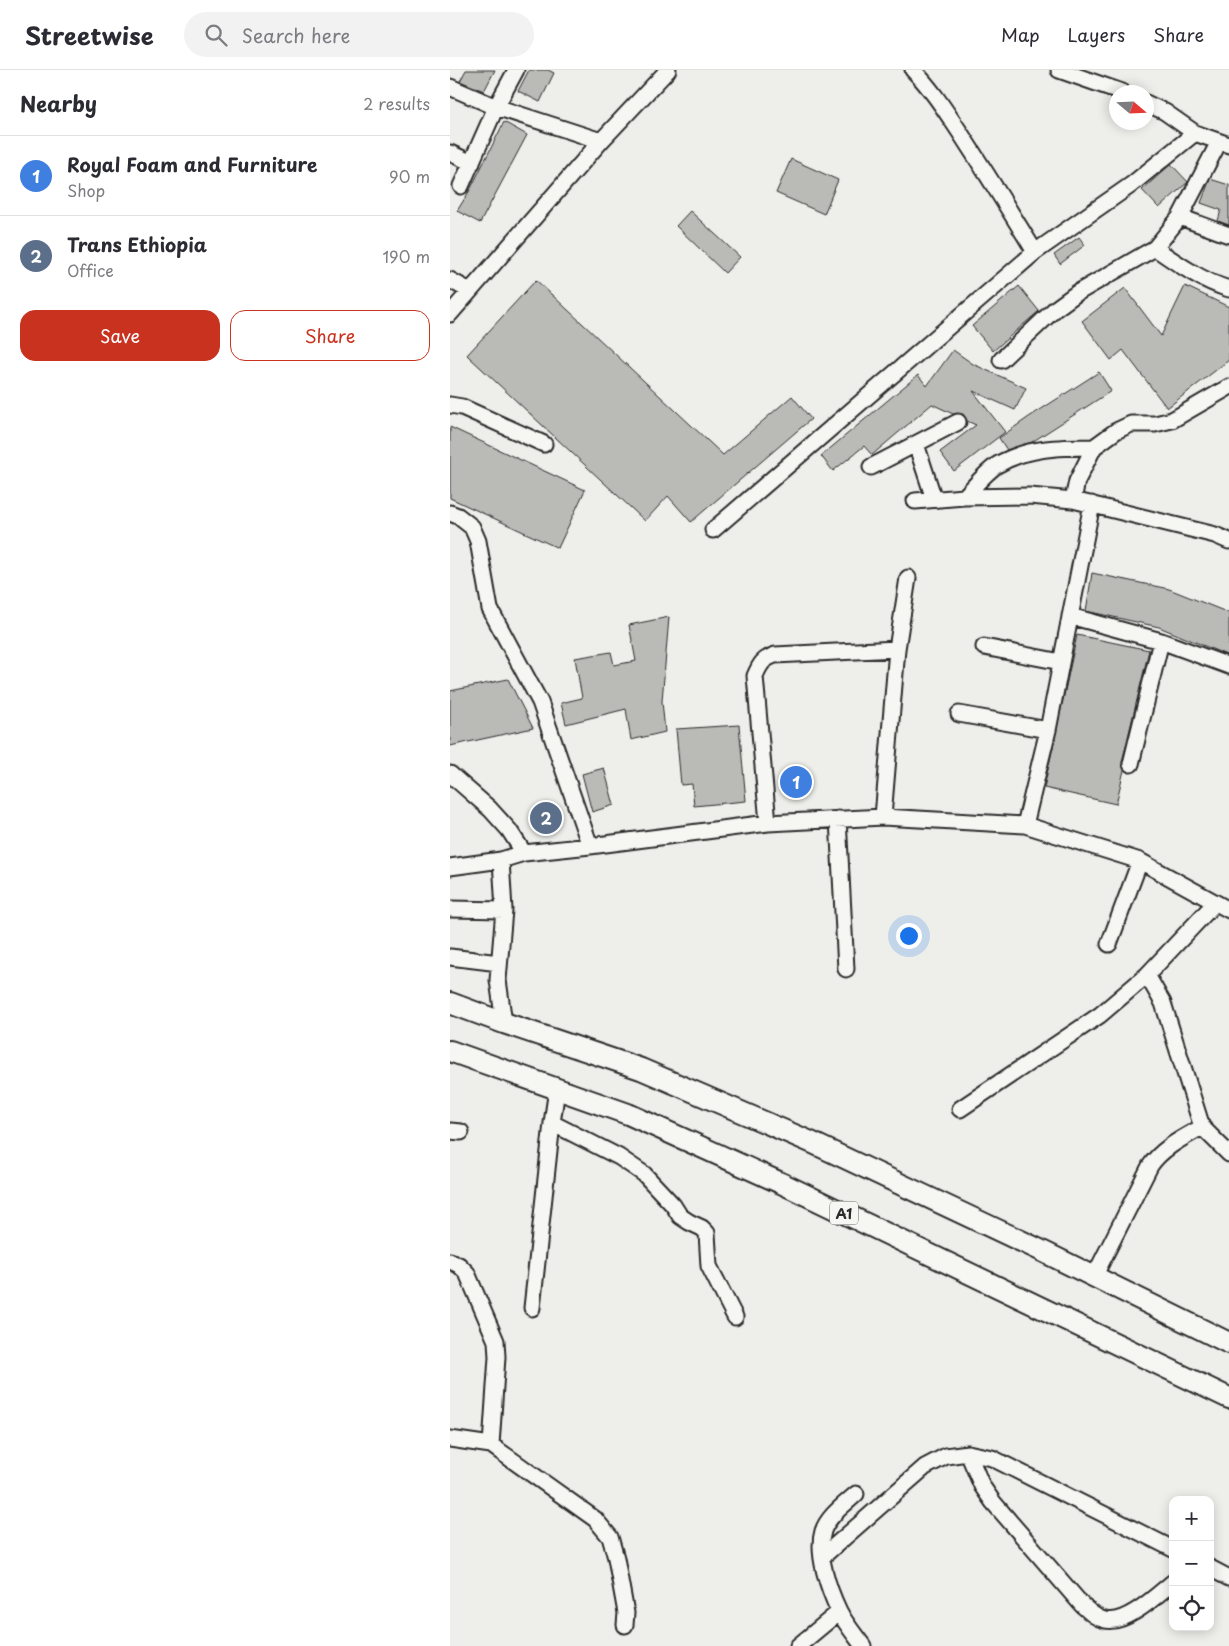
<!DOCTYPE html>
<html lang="en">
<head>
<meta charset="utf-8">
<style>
	:root { --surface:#fff; --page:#f2f2f3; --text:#2b2b33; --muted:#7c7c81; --line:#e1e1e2; --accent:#c8321e }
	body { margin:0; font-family:"Playpen Sans",sans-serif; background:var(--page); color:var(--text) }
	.controls { position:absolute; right:15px; bottom:15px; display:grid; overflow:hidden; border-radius:10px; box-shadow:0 2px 12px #0003 }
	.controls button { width:45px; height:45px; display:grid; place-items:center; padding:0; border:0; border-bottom:1px solid var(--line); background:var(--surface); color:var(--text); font:25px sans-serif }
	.compass { position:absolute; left:659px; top:15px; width:45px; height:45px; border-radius:50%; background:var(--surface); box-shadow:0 2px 12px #0003; rotate:109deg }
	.you { position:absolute; left:458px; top:865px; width:18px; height:18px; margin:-12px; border:4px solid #fff; border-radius:50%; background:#1a73e8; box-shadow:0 0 0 8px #1a73e833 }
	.badge { display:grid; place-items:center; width:32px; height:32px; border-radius:50%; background:var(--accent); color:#fff; font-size:16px; font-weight:700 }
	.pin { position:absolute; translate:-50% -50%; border:2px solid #fff; box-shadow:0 1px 5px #0006 }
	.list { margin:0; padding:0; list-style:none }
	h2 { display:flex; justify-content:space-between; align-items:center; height:65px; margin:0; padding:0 20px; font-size:21px }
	h2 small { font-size:16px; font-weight:400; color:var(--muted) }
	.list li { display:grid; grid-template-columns:32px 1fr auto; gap:15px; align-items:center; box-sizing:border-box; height:80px; padding:0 20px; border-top:1px solid var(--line) }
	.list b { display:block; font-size:19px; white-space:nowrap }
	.list p { margin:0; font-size:16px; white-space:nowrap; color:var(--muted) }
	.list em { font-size:16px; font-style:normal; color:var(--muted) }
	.actions { display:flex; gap:10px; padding:15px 20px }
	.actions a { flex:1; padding:11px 0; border:1px solid var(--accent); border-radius:15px; text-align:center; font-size:18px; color:var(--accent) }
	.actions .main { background:var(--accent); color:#fff }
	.icon { flex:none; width:28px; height:28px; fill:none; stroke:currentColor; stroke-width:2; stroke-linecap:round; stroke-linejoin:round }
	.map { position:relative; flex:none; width:779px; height:1576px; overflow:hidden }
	header { display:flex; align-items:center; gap:30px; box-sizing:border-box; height:70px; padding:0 25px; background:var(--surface); border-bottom:1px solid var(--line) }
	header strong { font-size:24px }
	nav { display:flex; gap:28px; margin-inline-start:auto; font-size:18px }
	.search { width:350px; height:45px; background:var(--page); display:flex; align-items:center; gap:12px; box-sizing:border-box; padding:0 18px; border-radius:28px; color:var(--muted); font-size:19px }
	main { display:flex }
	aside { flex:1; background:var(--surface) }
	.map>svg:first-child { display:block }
	.building { fill:#babab7; stroke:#2b2b2b }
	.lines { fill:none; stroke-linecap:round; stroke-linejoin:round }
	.minor-casing { stroke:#2b2b2b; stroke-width:19 }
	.major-casing { stroke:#2b2b2b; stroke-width:24 }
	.minor { stroke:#f6f6f2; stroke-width:15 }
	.major { stroke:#f6f6f2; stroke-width:20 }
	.labels { text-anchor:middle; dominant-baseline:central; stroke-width:4; stroke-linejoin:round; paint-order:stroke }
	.shield { fill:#f6f6f2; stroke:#686867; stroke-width:1 }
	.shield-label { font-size:14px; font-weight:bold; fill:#2b2b2b }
</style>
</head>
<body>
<header>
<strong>Streetwise</strong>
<div class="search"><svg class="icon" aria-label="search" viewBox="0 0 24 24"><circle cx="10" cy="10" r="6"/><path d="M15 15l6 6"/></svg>Search here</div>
<nav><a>Map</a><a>Layers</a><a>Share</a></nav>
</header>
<main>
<aside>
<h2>Nearby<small>2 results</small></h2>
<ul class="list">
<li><span class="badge" style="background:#3f7fe0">1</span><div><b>Royal Foam and Furniture</b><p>Shop</p></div><em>90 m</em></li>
<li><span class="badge" style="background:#5c6f8a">2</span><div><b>Trans Ethiopia</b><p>Office</p></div><em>190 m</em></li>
</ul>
<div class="actions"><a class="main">Save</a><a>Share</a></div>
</aside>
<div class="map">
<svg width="779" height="1576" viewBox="0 0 779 1576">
	<rect width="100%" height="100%" fill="#eeeeea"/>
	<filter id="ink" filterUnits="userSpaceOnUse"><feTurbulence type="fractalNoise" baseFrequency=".02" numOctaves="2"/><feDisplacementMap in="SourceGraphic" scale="10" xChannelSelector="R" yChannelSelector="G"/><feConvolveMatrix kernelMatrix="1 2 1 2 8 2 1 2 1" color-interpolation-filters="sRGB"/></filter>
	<g filter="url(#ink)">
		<!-- building -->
		<path class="building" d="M16,0H45L34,21L10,11Z
			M79,0H98L104,3L90,32L68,21Z
			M54,52L77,65L30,153L7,141L20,120Z
			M341,89L388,110L374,144L326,123Z
			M721,94L738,112L709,138L692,120Z
			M760,109L779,115V155L768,151L771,140L751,133Z
			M240,141L290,187L275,203L226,156Z
			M629,167L635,175L610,194L604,185Z
			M86,210L273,385L342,326L361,349L241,452L218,426L195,451L17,285Z
			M569,216L589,241L543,281L522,256Z
			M735,216L779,237V290L717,338L673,280L661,290L632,251L675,218L711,266Z
			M503,280L523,294L576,318L565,340L523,321L555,362L504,401L490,382L526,355L517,351L513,344H503L482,334L422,385L414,376L383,401L371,386L468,305L477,316Z
			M649,302L661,321L582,372L557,380L549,368L579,347Z
			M0,357L135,420L108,478L0,428Z
			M642,503L719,519L779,543V586L709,557L636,541Z
			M219,547L212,631L215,662L181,670L176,639L116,654L111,633L132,628L125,588L161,582L164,595L186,591L179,555Z
			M627,565L699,580L672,692L674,700L666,734L594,718Z
			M58,609L83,658L0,676V621Z
			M289,655L296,731L244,736L242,714L231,715L226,659Z
			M154,698L164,735L142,742L132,704Z"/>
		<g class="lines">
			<defs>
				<path id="minor" d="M463,0C481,18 495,40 509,61C535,101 560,141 585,182
					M609,0L672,22
					M0,17L46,37L151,71
					M745,63L779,75
					M0,83L22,93
					M11,116L46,37L66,0
					M730,147L779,165
					M705,178C728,194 752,211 779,219
					M0,210L20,221
					M0,244L151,71L218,0
					M551,290L605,239L627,223L705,178L730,147L769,72
					M0,335L12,337L94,374
					M466,374L484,429
					M421,397L508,352
					M514,427C524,417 535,403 547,395C577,377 611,377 644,377
					M623,430L627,411L644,377L666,361L681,354H705L722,350L779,317
					M465,431L514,427L580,426L623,430L765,465L779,471
					M0,443L8,446L22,457L28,471L40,539L90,632L140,776
					M263,460L585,182L681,115L745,63L715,42L696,33
					M620,546L711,571L779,596
					M534,577L611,592
					M509,644L598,660
					M681,694L711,571
					M0,704L40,739L59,760L74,783
					M433,747L447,579L458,508
					M388,749L396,899
					M318,753L305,606C310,594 313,589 325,585L447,579
					M575,755L598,660L642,434
					M51,790L54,840L48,910L54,953
					M0,797L51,790L74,783L140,776L318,753L433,747L575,755L690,791L779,840
					M765,833L697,905L713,933L752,1057L779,1084
					M0,839L54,840
					M659,874L690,791
					M0,887L49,893
					M510,1039L650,945L697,905
					M102,1053L169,1087L194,1104L223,1135L230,1146L239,1152L252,1158L257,1163L259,1196L285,1247
					M0,1061L11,1062
					M0,1191L9,1195L17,1203L46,1271L47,1287L41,1375
					M644,1207L700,1096C712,1078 733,1068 752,1057
					M82,1238L102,1053L107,1019
					M0,1369L41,1375L145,1449L160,1467L166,1488L176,1543L175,1555
					M518,1383L532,1416L543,1432L632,1535C639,1541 645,1548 655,1550C676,1555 707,1525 723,1512
					M406,1424C395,1434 378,1446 373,1461C366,1484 379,1520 389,1541C395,1553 405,1565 413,1576
					M372,1487L475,1397L496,1386L518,1383L542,1388L723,1479
					M760,1498L779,1508
					M348,1576L389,1542"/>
				<path id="major" d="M0,933L54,953L191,999L363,1073L588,1179L779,1273
					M0,981L178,1044L331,1113L779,1328"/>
			</defs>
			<!-- minor casing -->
			<use href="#minor" class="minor-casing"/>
			<!-- major casing -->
			<use href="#major" class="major-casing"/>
			<!-- minor -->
			<use href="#minor" class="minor"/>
			<!-- major -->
			<use href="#major" class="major"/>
		</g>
	</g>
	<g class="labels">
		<!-- shield labels -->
		<rect class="shield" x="380" y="1131.5" width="28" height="23" rx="4"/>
		<g class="shield-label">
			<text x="394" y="1143">A1</text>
		</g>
	</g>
</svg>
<div class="controls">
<button>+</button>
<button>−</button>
<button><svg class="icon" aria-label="locate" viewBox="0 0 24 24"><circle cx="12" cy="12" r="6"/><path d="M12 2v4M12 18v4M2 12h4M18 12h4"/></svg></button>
</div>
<svg class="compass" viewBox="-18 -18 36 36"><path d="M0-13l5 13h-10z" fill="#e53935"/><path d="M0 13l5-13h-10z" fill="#7c7c81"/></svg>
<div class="you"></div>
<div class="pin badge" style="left:346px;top:712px;background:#3f7fe0">1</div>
<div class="pin badge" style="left:96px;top:748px;background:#5c6f8a">2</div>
</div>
</main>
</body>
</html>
